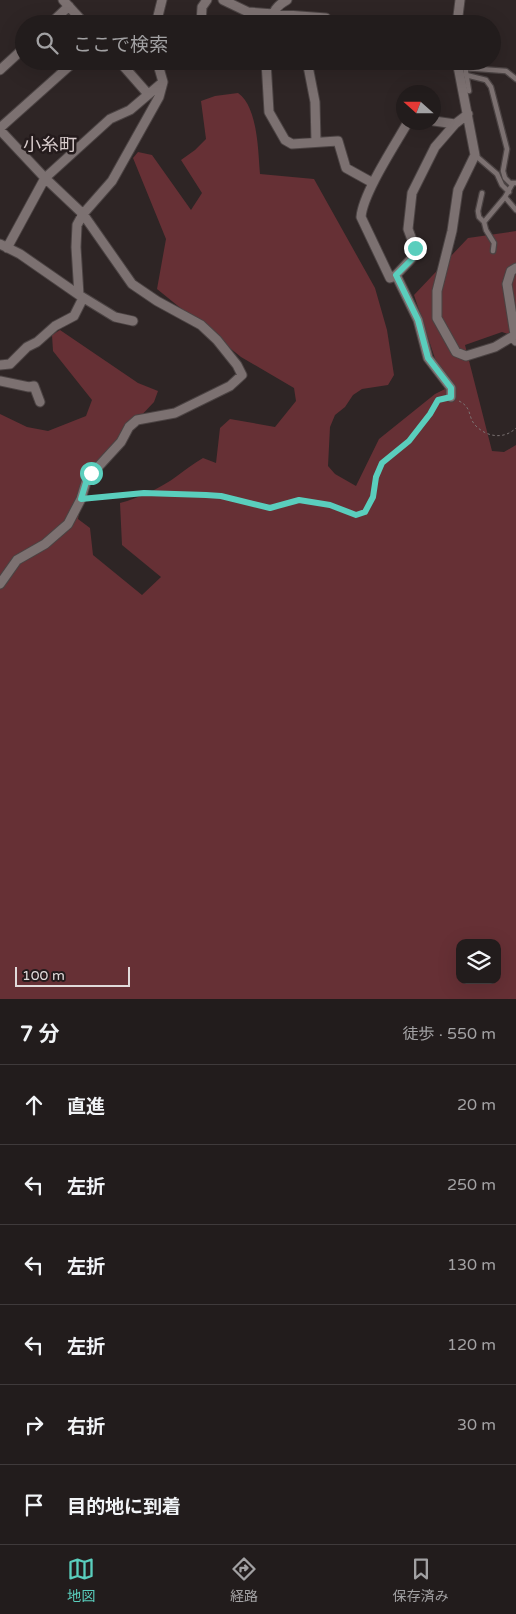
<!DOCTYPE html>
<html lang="ja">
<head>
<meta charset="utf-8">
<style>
	:root { --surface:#221c1c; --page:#2a2525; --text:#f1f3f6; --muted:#a2a1a3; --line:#3f3a3b; --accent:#5acebd }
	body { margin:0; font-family:"Varela Round","Noto Sans JP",sans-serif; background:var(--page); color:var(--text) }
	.controls { position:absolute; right:15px; bottom:15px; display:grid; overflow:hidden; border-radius:10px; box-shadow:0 5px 20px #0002 }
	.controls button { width:45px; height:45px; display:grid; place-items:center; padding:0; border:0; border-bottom:1px solid var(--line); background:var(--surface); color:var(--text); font:25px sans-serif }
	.compass { position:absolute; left:396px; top:85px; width:45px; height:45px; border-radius:50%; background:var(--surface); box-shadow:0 5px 20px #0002; rotate:291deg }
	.scale { position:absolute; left:15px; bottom:12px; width:115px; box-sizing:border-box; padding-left:5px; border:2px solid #e1dbdb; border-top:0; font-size:14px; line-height:18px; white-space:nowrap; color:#e1dbdb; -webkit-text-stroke:4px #241b1c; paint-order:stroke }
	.stop { position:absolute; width:15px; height:15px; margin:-11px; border:4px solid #5acebd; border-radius:50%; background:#fff }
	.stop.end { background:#5acebd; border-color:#fff; box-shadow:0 1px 5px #0008 }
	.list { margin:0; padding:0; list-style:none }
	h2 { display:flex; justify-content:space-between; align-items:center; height:65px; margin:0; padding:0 20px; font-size:21px }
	h2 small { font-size:16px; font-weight:400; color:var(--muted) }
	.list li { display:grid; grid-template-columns:32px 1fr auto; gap:15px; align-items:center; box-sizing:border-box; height:80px; padding:0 20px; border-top:1px solid var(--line) }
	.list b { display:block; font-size:19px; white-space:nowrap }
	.list em { font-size:16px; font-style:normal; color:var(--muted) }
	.icon { flex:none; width:28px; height:28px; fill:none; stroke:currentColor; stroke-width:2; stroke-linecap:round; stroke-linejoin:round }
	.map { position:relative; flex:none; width:516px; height:999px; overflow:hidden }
	.search { position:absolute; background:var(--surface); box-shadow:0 5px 20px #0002; left:15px; right:15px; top:15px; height:55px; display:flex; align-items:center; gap:12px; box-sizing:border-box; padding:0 18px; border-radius:28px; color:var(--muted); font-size:19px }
	.sheet { height:545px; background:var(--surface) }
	nav { display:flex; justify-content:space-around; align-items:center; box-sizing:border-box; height:70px; border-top:1px solid var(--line); background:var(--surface); font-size:14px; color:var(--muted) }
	nav a { display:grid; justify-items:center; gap:2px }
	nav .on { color:var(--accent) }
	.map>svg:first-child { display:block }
	.green { fill:#663035; fill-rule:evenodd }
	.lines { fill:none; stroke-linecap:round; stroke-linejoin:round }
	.lane-casing { stroke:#4b4343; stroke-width:7 }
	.street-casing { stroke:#4b4343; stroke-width:11 }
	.path { stroke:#7a7272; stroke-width:1; stroke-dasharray:2.5 2.5; stroke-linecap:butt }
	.lane { stroke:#7c7171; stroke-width:4.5 }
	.street { stroke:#7c7171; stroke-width:9 }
	.route { stroke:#5acebd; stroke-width:6 }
	.labels { text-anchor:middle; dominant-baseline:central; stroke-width:5; stroke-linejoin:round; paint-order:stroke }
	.quarter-label { font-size:18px; fill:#d8cccc; stroke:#241b1c }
</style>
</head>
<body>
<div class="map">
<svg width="516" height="999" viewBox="0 0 516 999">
	<rect width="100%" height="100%" fill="#2e2525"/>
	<!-- green -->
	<path class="green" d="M238,93C258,107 258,151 260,174L314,179L375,288L387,330L394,375L388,385L362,389L353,395L345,407L335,415L330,427L328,466L335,474L356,486L379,439L435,394L445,389L414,295L468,238L516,231V337L502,332L465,345L492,451L504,452L516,445V999H0V414L27,427L48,431L86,416L92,400L53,351L52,335L60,330L138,383L158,391L154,402L86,474L78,519L90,528L93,555L142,595L161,577L122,545L120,503C139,498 161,488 177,476C185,470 193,464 203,458L216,463L220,428L230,419L275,427L296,401L294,388L241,357L157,289L166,239L133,158L138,152L152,155L191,210L202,193L181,160L195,150L206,139L201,101L215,96ZM460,943H497V980H460Z"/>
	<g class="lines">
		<defs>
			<path id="lane" d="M459,61L465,66L469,91
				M465,68L506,71L516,79
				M466,75L486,80L491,87L507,149L503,171L505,178L510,183H516
				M475,155L497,174L502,185L509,192
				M482,193L478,211L479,217L484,222L486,230L494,243L493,251
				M505,197L516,210
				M484,222L505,197L513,183"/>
			<path id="street" d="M63,0L85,24
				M223,0L248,12L326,18
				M50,24L69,6
				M156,24L162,0
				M201,24L202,7L207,0
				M271,24C273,11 276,6 287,0
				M457,24L460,0
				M119,61L148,94
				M266,61L269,112L285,140L292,144L338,141L346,168L373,183
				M307,61L315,102L316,141
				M457,61L475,155L458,190L452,231L437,291V318L456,352L466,356L495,347L515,335
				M0,70L24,48
				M434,121L455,124
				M408,122C395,145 363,193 361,217L390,278L396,275L413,257L415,248L408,229L412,193L435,147L455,124L468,114
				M0,128L75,61
				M0,130L45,178L83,214L132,284L157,301L201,325L217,340L237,365L242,375L230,386L175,413L137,420L129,427L121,442L87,479L81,499L68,524L45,544L17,560L0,584
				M0,244L20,254L79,295L76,247L77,225L83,214L112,181L159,97L163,82L157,61
				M7,248L45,178L110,119L130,110L163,82
				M396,275L418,320L428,358L451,388V397
				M79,295L115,317L133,321
				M516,341L507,284L511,271L516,268
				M0,365L10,364L27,347L37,342L55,326L74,316L83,298
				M0,381L29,387L34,386L40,402"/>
		</defs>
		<!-- lane casing -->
		<use href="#lane" class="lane-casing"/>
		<!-- street casing -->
		<use href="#street" class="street-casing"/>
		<!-- path -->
		<path class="path" d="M459,401C473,408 467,417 476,426C488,438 505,439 516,428
			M90,498L144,493L205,495L221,496L271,508L299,500L311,501L330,505L356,515L365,512L373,497L375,477L382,463L409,441L430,414L438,400L443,399"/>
		<!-- lane -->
		<use href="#lane" class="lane"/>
		<!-- street -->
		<use href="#street" class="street"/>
	</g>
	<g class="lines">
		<!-- route -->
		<path class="route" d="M91,473L87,479L81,499L144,493L206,495L221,496L270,508L299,500L330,505L356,515L365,512L373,497L376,477L382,463L409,441L430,414L438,400L451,397V388L428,358L418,320L396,275L413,258L415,248"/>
	</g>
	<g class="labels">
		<!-- quarter labels -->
		<g class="quarter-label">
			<text x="50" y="145">小糸町</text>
		</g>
	</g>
</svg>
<div class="controls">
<button><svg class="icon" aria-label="layers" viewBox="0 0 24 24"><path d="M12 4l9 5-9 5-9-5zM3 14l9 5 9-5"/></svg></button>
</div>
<svg class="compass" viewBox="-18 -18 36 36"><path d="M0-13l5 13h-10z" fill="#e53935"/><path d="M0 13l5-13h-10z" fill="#a2a1a3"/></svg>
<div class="scale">100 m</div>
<div class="stop" style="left:91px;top:473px"></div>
<div class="stop end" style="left:415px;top:248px"></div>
<div class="search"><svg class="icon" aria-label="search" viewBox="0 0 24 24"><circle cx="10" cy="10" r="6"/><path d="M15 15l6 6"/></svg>ここで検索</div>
</div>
<section class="sheet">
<h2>7 分<small>徒歩 · 550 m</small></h2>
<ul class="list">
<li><svg class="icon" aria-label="ahead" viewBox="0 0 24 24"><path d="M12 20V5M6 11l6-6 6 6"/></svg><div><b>直進</b></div><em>20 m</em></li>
<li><svg class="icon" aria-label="left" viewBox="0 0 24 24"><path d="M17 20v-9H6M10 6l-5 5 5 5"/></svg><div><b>左折</b></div><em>250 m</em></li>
<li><svg class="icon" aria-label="left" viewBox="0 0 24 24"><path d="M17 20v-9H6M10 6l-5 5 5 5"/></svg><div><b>左折</b></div><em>130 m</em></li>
<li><svg class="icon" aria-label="left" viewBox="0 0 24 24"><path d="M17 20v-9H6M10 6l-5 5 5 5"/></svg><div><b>左折</b></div><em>120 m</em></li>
<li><svg class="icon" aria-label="right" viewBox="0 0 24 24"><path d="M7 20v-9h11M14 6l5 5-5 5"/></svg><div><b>右折</b></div><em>30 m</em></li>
<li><svg class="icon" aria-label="arrive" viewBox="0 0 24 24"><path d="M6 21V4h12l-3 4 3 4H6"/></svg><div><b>目的地に到着</b></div></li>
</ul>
</section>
<nav>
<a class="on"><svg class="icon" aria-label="map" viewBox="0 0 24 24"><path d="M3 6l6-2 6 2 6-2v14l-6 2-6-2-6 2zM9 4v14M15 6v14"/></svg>地図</a>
<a><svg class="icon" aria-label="directions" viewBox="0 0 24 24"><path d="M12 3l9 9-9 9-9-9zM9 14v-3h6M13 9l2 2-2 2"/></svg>経路</a>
<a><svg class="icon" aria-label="saved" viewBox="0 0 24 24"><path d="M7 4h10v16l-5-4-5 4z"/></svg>保存済み</a>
</nav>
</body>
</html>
